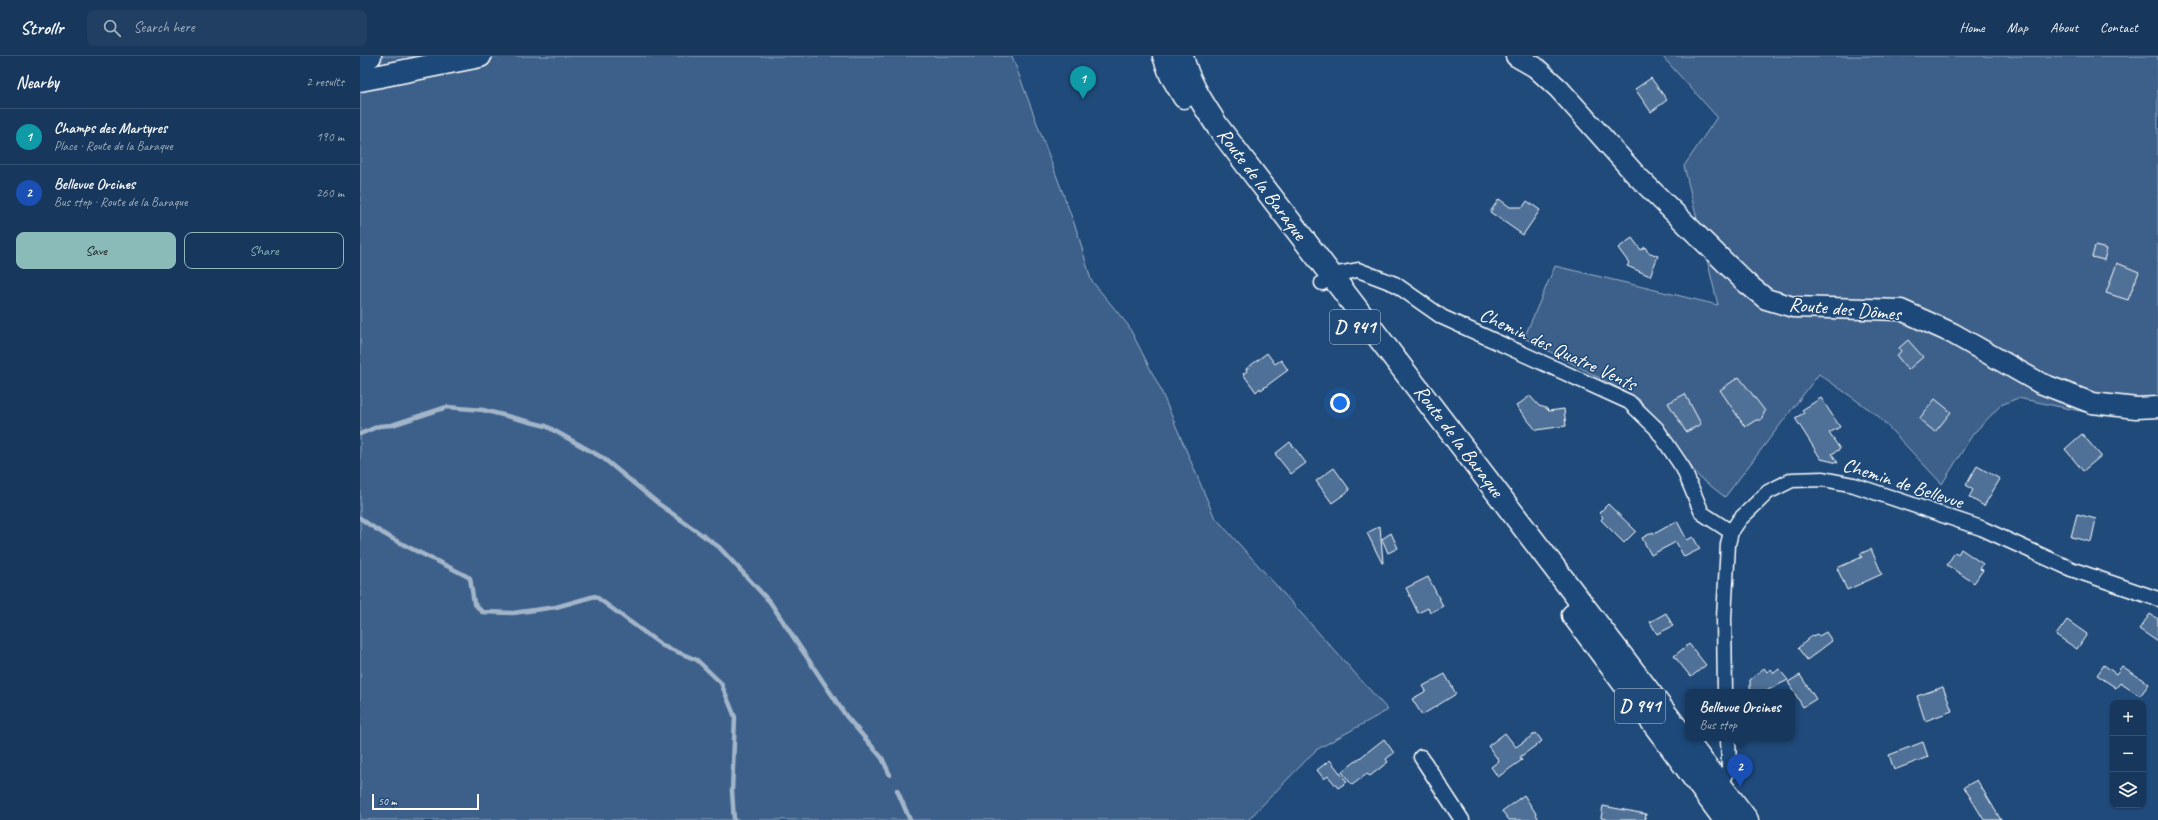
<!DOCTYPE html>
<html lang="en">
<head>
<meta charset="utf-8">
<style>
	:root { --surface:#17385c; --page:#203f62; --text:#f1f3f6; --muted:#9eacbb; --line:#365272; --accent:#8bbbb9 }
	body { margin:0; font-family:Caveat,sans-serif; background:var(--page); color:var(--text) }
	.controls { position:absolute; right:12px; bottom:12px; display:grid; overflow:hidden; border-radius:8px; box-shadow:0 1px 3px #0004 }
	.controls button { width:36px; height:36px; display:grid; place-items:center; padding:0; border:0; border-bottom:1px solid var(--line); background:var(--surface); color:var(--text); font:20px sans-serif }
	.scale { position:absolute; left:12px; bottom:10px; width:107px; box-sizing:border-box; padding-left:4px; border:2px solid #fff; border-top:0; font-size:11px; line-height:14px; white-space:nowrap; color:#fff; -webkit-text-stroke:3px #1f4a7a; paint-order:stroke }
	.you { position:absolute; left:980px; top:347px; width:14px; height:14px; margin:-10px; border:3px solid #fff; border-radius:50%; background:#1a73e8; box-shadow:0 0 0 6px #1a73e833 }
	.badge { display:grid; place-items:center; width:26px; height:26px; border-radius:50%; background:var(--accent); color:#fff; font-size:13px; font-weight:700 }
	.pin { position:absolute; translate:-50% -33px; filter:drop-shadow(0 1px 2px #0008) }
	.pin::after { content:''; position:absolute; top:21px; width:14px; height:12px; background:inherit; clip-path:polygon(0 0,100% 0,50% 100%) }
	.popup { position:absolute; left:1325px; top:633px; width:110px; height:52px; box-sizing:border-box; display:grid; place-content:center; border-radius:8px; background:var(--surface); filter:drop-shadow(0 1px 3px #0005); font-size:13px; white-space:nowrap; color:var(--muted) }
	.popup b { font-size:15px; color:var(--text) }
	.popup::after { content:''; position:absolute; left:50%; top:100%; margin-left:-8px; border:8px solid transparent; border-top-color:var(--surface) }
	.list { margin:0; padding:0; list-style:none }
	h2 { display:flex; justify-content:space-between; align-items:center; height:52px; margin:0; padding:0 16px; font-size:17px }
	h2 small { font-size:13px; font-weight:400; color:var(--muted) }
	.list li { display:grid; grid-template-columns:26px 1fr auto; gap:12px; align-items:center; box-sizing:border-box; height:56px; padding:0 16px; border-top:1px solid var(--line) }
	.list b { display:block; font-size:15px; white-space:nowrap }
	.list p { margin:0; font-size:13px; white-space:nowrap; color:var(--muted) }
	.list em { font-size:13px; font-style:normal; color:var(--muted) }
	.actions { display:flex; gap:8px; padding:12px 16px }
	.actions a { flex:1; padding:9px 0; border:1px solid var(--accent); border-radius:8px; text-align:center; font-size:14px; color:var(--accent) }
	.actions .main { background:var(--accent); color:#111 }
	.icon { flex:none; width:22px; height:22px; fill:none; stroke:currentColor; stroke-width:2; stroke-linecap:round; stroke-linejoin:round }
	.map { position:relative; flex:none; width:1798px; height:764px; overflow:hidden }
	header { display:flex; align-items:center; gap:24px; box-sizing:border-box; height:56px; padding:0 20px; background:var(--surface); border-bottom:1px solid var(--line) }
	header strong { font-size:19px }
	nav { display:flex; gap:22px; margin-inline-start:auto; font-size:14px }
	.search { width:280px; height:36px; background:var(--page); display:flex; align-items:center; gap:10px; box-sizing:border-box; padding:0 14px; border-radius:8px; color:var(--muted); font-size:15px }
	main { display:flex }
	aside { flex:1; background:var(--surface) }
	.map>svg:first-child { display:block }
	.green { fill:#3c618b; stroke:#9eb0c5 }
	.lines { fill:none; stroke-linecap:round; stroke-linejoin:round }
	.stream { stroke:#a3b5c8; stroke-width:4.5 }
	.building { fill:#507197; stroke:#fff }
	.street-casing { stroke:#fff; stroke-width:17 }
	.secondary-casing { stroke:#fff; stroke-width:23 }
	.primary-casing { stroke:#fff; stroke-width:25 }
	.street { stroke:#1f4a7a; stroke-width:14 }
	.secondary { stroke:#1f4a7a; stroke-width:20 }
	.primary { stroke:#1f4a7a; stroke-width:22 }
	.labels { text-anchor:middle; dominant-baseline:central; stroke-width:3; stroke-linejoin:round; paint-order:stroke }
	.shield { fill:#1f4a7a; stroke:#bcc9d7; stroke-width:1 }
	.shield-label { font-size:19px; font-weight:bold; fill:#fff }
	.street-label { font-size:20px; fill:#fff; stroke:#1f4a7a }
</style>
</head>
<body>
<header>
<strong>Strollr</strong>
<div class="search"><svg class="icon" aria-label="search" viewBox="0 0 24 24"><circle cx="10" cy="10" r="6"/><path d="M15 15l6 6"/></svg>Search here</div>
<nav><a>Home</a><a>Map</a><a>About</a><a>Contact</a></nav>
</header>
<main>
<aside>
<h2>Nearby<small>2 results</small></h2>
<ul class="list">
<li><span class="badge" style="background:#0f9aa8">1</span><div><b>Champs des Martyres</b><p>Place · Route de la Baraque</p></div><em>190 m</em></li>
<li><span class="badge" style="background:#1a4fb4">2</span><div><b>Bellevue Orcines</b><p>Bus stop · Route de la Baraque</p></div><em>260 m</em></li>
</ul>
<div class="actions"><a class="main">Save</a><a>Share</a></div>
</aside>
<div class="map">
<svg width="1798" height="764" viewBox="0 0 1798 764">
	<rect width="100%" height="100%" fill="#1f4a7a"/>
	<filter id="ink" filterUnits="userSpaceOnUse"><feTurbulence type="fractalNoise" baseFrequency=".025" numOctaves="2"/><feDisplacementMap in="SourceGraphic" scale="8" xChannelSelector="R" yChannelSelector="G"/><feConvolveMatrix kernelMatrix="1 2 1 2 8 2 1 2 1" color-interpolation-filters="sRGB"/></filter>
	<g filter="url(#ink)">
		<!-- green -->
		<path class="green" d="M0,0H652L718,178L731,224L768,269L799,330L854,460L1028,654L956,694L888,764H0Z
			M1302,0H1798V361L1734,358L1658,342L1641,349L1613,378L1582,428L1517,359L1459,318L1365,441L1339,421L1279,343L1164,282L1195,210L1358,249L1324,110L1357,61Z"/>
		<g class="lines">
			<!-- stream -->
			<path class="stream" d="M0,378L19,370L32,369L87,351L123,354L186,370L243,402L299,448L359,491L410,546L486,660L522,702L530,719
				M0,462C33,487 74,502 110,522L114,547L122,556L153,557L196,551L235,540L303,590L337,604L361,627L375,661L372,735L374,764
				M537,734L550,764"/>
		</g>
		<!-- building -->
		<path class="building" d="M1291,22L1307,44L1291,56L1275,33Z
			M1139,143L1150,151H1163L1167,145L1180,154L1163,179L1130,156Z
			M1272,182L1281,194L1285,191L1288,196L1298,200L1290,220L1267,210L1269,207L1258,192Z
			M1735,190L1747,193L1744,204L1732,201Z
			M1757,207L1779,216L1768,244L1746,237Z
			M1548,284L1563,301L1548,314L1537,300L1541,295L1539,292Z
			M907,297L915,308L921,304L928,314L901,334L900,332L896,336L883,318L887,315L886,313Z
			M1379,321L1405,355L1401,364H1396L1385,371L1360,334Z
			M1325,338L1341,368L1326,376L1308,347Z
			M1170,340L1179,350L1186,352L1189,355L1204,353L1206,370L1176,374L1156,350Z
			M1461,342L1480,371L1469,377L1480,393L1472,398L1478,407L1461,403L1435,362L1444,357L1442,354Z
			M1575,343L1591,356L1575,376L1559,363Z
			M1722,378L1741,400L1723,415L1705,393Z
			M930,386L946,407L931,418L915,398Z
			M1617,410L1640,423L1624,450L1609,441L1613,434L1606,429Z
			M974,412L990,434L972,447L956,425Z
			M1248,448L1276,475L1264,487L1241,464L1243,461L1239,457Z
			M1717,458L1736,463L1731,486L1711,481Z
			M1317,465L1327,484L1333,481L1340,493L1324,501L1316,486L1291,499L1282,482L1293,476L1294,478Z
			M1020,470L1023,507H1022L1007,477Z
			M1031,477L1038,492L1028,497L1022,483Z
			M1511,493L1522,518L1487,534L1477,512L1502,501L1500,498Z
			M1601,493L1623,508L1620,513L1623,514L1614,527L1587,509L1595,496L1598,498Z
			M1068,521L1083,550L1070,557L1068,552L1058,557L1046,532Z
			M1306,557L1313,570L1297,578L1290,566Z
			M1790,558L1798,563V586L1779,573Z
			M1707,564L1727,578L1717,593L1696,579Z
			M1466,576L1472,585L1447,604L1438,592L1452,580L1457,578L1459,580Z
			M1329,588L1346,609L1331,621L1314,600Z
			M1744,609L1756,618L1762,610L1789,628L1780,640L1760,627L1756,632L1737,619Z
			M1404,612L1407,616L1411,613L1414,617L1419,613L1428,624L1404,636H1396L1390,633V624Z
			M1085,618L1096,638L1062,659L1052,643L1066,635L1063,630Z
			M1440,619L1456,643L1443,651L1428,626Z
			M1583,631L1592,655L1565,665L1557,640Z
			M1145,677L1156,691L1176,677L1182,685L1160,701L1162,704L1138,721L1131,711L1139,705L1128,690Z
			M1024,683L1034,697L1026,703L1028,706L1010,720L1007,718L992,729L982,716Z
			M1563,686L1568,701L1534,714L1529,699Z
			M970,704L987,726L978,732L968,720L964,723L957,714Z
			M1617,724L1641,764H1624L1604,731Z
			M1164,739L1175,756L1179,764H1149L1142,755Z
			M1243,750L1286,758L1285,764H1249L1241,762Z"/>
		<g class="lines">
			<defs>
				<path id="street" d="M962,227L972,219L998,214L1035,228L1082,261L1269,346L1296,372L1323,412L1342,457L1371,476
					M1365,636L1364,562L1368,488L1371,476L1380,463L1408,436L1432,424L1463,423L1494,429L1621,472L1711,513L1798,543
					M1061,701L1102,764
					M1358,735L1369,712L1368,682"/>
				<path id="secondary" d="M1156,0L1175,11L1199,33L1275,118L1385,226L1406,243L1433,251L1541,254L1592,277L1680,327L1732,347L1776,352L1798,351"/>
				<path id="primary" d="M804,0L811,19L824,41
					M822,0C828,26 843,48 858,71L1387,764
					M0,2L10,0
					M0,24L120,0
					M1213,559L1365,764"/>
			</defs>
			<!-- street casing -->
			<use href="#street" class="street-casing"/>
			<!-- secondary casing -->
			<use href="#secondary" class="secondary-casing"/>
			<!-- primary casing -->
			<use href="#primary" class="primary-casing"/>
			<!-- street -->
			<use href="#street" class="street"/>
			<!-- secondary -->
			<use href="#secondary" class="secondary"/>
			<!-- primary -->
			<use href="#primary" class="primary"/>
		</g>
	</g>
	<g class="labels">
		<!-- shield labels -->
		<g class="shield">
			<rect x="970" y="254" width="50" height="34" rx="3"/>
			<rect x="1255" y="633" width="50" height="34" rx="3"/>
		</g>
		<g class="shield-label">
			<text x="995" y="271">D 941</text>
			<text x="1280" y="650">D 941</text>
		</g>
		<!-- street labels -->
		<g class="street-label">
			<text transform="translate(902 128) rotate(53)">Route de la Baraque</text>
			<text transform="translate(1485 253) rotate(5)">Route des Dômes</text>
			<text transform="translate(1198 293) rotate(25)">Chemin des Quatre Vents</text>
			<text transform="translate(1099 385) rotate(53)">Route de la Baraque</text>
			<text transform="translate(1543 427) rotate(18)">Chemin de Bellevue</text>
		</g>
	</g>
</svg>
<div class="controls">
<button>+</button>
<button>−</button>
<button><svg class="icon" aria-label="layers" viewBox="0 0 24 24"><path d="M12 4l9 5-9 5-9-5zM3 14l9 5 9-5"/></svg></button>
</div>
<div class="scale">50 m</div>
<div class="you"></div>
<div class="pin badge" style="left:723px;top:43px;background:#0f9aa8">1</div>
<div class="pin badge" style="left:1380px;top:731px;background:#1a4fb4">2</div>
<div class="popup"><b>Bellevue Orcines</b>Bus stop</div>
</div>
</main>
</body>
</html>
